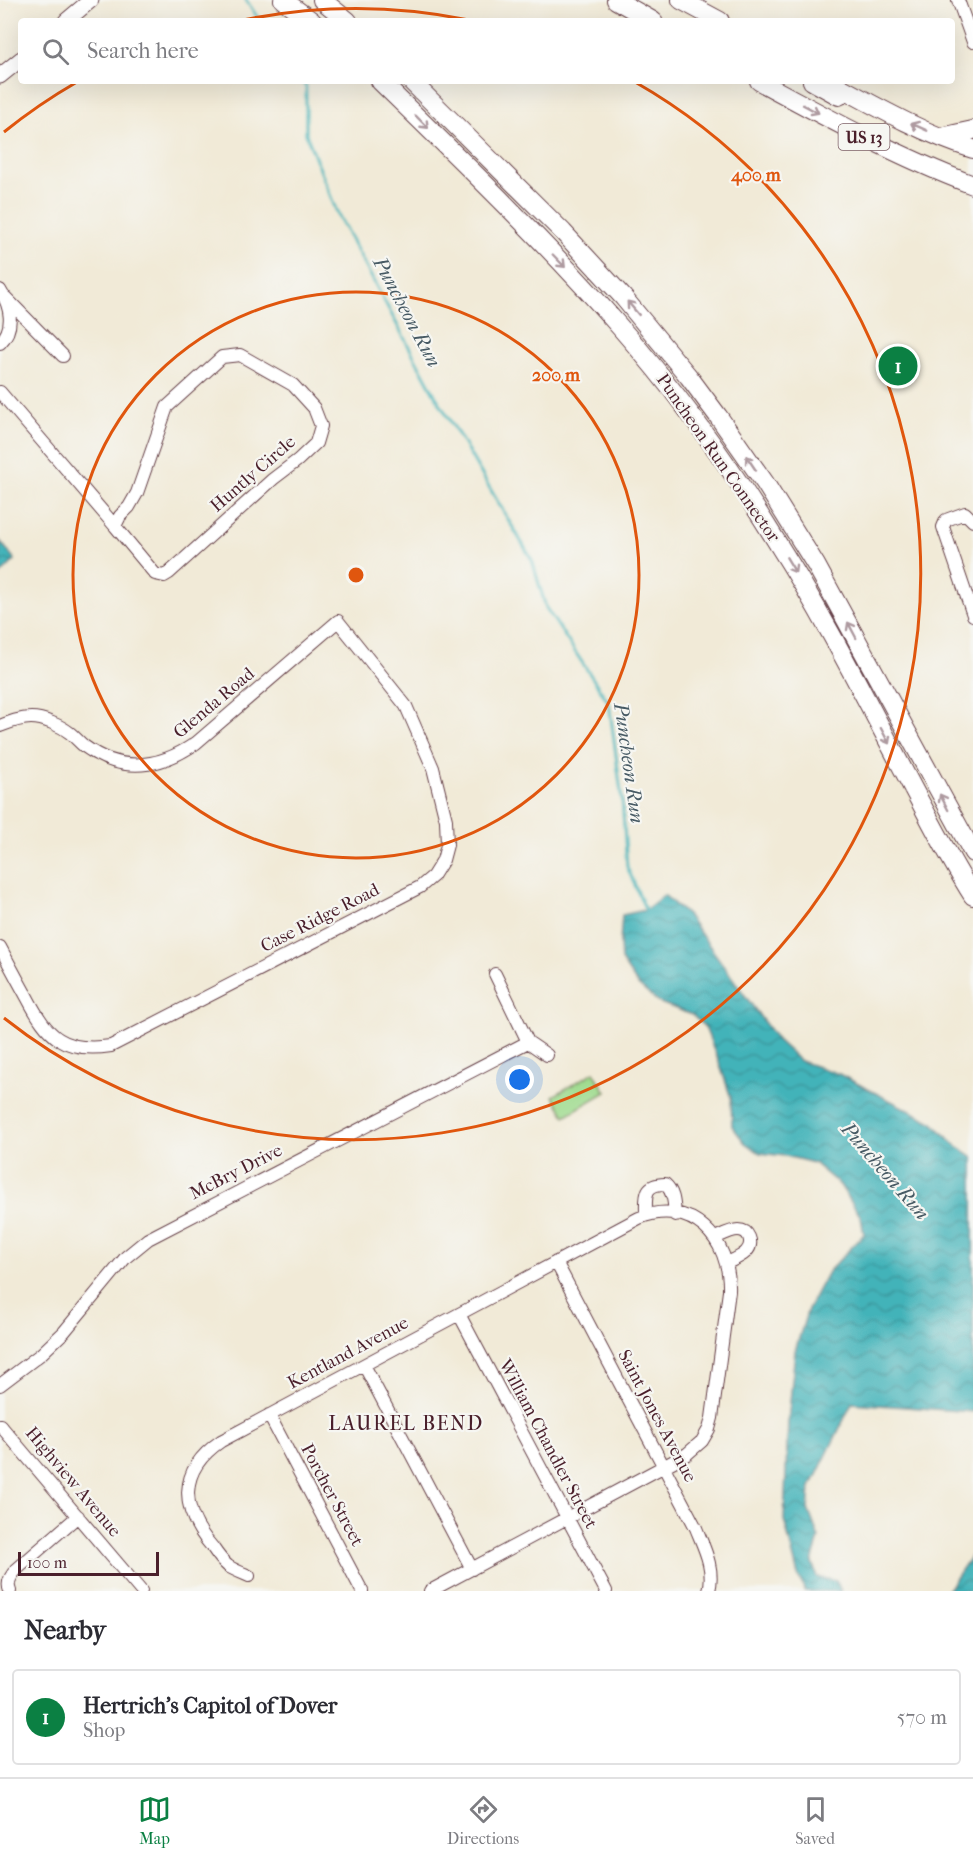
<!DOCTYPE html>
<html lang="en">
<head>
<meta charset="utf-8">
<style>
	:root { --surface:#fff; --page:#f7f7f7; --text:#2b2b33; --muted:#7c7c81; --line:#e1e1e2; --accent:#0b8043 }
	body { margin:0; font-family:"IM FELL French Canon",serif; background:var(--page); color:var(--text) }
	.scale { position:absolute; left:18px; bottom:15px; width:141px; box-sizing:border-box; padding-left:6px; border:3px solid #4a1f2b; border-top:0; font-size:16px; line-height:21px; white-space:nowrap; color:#4a1f2b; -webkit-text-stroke:4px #f6f6f2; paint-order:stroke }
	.you { position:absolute; left:520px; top:1080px; width:21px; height:21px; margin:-15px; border:4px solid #fff; border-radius:50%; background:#1a73e8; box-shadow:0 0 0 9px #1a73e833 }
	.badge { display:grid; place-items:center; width:39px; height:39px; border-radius:50%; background:var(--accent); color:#fff; font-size:20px; font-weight:700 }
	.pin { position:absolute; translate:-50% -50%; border:3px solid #fff; box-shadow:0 2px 6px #0006 }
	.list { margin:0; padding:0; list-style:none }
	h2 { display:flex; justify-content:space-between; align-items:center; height:78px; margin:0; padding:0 24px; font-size:26px }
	h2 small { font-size:20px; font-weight:400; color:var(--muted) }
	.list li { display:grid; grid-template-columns:39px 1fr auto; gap:18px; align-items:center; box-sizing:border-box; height:96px; margin:0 12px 12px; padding:0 12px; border:2px solid var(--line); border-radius:6px }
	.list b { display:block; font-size:22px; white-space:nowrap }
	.list p { margin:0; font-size:20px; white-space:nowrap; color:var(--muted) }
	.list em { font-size:20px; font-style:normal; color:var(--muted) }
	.icon { flex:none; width:33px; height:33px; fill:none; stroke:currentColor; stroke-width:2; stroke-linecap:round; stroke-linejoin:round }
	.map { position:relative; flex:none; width:973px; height:1591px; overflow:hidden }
	.search { position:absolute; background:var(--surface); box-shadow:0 6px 24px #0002; left:18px; right:18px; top:18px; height:66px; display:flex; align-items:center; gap:15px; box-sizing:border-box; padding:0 21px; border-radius:6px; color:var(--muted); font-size:22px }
	.sheet { height:186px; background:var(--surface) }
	nav { display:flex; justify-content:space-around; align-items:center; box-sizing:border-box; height:84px; border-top:2px solid var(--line); background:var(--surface); font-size:16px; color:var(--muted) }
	nav a { display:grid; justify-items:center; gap:3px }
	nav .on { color:var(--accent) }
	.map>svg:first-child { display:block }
	.pitch { fill:#9fdb8e; stroke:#747d5c; stroke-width:1.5 }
	.water { fill:url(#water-waves); stroke:#466972; stroke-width:1.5 }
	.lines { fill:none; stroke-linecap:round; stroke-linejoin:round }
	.stream { stroke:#42b3b9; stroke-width:3 }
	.minor-casing { stroke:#633d45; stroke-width:14 }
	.major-casing { stroke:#633d45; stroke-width:17 }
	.highway-casing { stroke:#633d45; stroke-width:20 }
	.minor { stroke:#fff; stroke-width:12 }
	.major { stroke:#fff; stroke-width:15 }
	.highway { stroke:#fff; stroke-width:18 }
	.oneway { stroke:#ae9aa0 }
	.ring { fill:none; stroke:#e0560e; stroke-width:3 }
	.labels { text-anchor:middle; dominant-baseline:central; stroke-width:4.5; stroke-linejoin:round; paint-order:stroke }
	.shield { fill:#f6f6f2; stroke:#7e6067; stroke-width:1.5 }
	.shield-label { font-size:16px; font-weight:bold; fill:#4a1f2b }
	.street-label { font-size:18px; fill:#4a1f2b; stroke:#f6f6f2 }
	.water-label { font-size:20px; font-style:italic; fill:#475a64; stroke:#f6f6f2 }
	.neighbourhood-label { font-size:20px; letter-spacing:1.5px; fill:#4a1f2b; stroke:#f6f6f2 }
	.centre { fill:#e0560e; stroke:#f6f6f2; stroke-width:3 }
	.ring-label { font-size:18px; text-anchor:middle; font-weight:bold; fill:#e0560e; stroke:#f6f6f2; stroke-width:4.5; stroke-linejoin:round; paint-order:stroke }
</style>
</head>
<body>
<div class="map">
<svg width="973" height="1591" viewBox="0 0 973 1591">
	<defs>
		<pattern id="water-waves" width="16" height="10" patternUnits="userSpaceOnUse" patternTransform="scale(1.5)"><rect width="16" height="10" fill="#42b3b9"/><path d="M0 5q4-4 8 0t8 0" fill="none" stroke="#399197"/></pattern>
	</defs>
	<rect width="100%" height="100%" fill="#f6f6f2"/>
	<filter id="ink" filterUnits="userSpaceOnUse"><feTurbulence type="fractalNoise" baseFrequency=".0167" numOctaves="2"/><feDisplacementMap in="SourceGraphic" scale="12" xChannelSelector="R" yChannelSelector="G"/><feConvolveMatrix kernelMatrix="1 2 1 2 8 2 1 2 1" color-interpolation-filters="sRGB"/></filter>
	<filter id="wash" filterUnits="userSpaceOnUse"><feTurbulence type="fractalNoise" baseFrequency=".008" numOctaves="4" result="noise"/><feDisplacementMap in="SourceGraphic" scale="24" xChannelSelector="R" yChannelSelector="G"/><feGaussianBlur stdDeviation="1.35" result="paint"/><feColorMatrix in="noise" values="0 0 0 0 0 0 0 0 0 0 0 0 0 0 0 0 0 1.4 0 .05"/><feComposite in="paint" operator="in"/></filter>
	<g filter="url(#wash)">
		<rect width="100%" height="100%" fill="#f1ead7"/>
		<!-- pitch -->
		<path class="pitch" d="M594,1072L606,1092L565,1116L553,1096Z"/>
		<!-- water -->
		<path class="water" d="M0,541L15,560L0,575Z
			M664,895L688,916L777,1040L800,1061L839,1074L932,1122L953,1143L973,1157V1412L852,1403L810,1489L808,1509L819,1538L812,1562L817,1577L836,1581L841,1591H805L798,1575L784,1520L788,1422L795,1351L808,1309L828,1272L864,1234L861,1217L840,1185L814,1163L786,1156L760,1153L745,1143L732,1126L731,1098L720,1065L705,1027L692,1015L658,1002L638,985L621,960L620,942L622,915L645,910Z
			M973,1553V1591H947Z"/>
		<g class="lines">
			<!-- stream -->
			<path class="stream" d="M246,0L260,21
				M302,81L306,86V134L338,215L435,395L532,560L546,608L609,703L622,800L627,867L647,913"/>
		</g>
	</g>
	<g filter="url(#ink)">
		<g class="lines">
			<defs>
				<path id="minor" d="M958,0L973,42
					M0,290C11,307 15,328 0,343
					M5,297L63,356
					M240,355L293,385L314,408L321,426L316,443L298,460L273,479L169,573L164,576L155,574L115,526L120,516L129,507L137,493L167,407L222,357Z
					M0,392L115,526
					M973,521L965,513L946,520L943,527L973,615
					M0,726C10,722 20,718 31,718C44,718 61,726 70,733C75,737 79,742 84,746C122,774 160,768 196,743L338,621L406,706L433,768L446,820L447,845L443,860L433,876L420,887L111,1046C63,1053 48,1037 27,997C18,981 9,964 0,947
					M495,974L528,1042L547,1055
					M646,1215C646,1197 643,1184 665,1184C674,1192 674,1203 675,1215
					M715,1238C722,1235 731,1230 738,1230C743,1230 747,1232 749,1237C755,1252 737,1258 727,1263
					M556,1262L696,1528C704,1548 715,1568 709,1591
					M459,1314L606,1591
					M364,1365L472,1569
					M0,1385L41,1354L64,1332L126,1257L148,1239L528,1042
					M269,1415L362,1591
					M0,1425L141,1591
					M249,1576C242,1573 234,1570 228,1566C222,1561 217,1554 213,1548C180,1510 177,1471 221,1441L639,1218C691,1197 731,1239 729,1291L712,1418L709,1429L702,1441L687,1454L430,1591
					M10,1591C6,1582 11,1575 17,1569L78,1516"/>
				<path id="major" d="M66,21L91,0
					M0,76L21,59"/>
				<path id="highway" d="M283,0L312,21
					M322,0L348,21
					M616,0L653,21
					M681,0L720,21
					M380,81C461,160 544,240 619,326C678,393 731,467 778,544C829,624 871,710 916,794C934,828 952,863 973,896
					M411,81L563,232L623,297L689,377L718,416L765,483L816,565L973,853
					M759,81C829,119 899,157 973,185
					M812,81L839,96
					M829,81C875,106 922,133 973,149
					M941,137L973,130"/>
			</defs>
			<!-- minor casing -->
			<use href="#minor" class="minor-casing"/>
			<!-- major casing -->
			<use href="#major" class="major-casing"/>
			<!-- highway casing -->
			<use href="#highway" class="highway-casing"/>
			<!-- minor -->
			<use href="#minor" class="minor"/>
			<!-- major -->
			<use href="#major" class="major"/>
			<!-- highway -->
			<use href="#highway" class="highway"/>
		</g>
		<!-- one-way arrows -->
		<defs><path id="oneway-shaft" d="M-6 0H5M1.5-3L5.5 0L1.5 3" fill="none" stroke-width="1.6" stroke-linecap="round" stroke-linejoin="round" transform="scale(1.5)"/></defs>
		<g class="oneway">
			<use href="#oneway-shaft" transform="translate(811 109) rotate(28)"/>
			<use href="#oneway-shaft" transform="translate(422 122) rotate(45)"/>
			<use href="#oneway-shaft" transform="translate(919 127) rotate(-156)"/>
			<use href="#oneway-shaft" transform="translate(559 261) rotate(46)"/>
			<use href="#oneway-shaft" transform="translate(633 308) rotate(-130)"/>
			<use href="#oneway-shaft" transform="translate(751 463) rotate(-124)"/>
			<use href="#oneway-shaft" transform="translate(791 565) rotate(59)"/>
			<use href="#oneway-shaft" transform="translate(852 630) rotate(-118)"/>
			<use href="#oneway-shaft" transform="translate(885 736) rotate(62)"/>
			<use href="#oneway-shaft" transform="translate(944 802) rotate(-118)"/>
		</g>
	</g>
	<!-- distance rings -->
	<g class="ring">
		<circle cx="356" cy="575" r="283"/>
		<path d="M4 132A566 566 0 0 1 77 82M243 20A566 566 0 0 1 469 20M635 82A566 566 0 1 1 4 1018"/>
	</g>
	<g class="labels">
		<!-- shield labels -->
		<rect class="shield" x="838.5" y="124" width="51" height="26" rx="4.5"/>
		<g class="shield-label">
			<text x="864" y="137">US 13</text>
		</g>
		<!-- street labels -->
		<g class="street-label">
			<text transform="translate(718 458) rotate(55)">Puncheon Run Connector</text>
			<text transform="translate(253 474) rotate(-41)">Huntly Circle</text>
			<text transform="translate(214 703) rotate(-40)">Glenda Road</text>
			<text transform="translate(320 918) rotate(-27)">Case Ridge Road</text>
			<text transform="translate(236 1172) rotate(-27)">McBry Drive</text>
			<text transform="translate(348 1353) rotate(-28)">Kentland Avenue</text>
			<text transform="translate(657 1416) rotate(62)">Saint Jones Avenue</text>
			<text transform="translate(548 1444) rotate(62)">William Chandler Street</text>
			<text transform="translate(73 1482) rotate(50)">Highview Avenue</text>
			<text transform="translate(332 1495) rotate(62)">Porcher Street</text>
		</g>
		<!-- water labels -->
		<g class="water-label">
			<text transform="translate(407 312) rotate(62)">Puncheon Run</text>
			<text transform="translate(629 763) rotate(82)">Puncheon Run</text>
			<text transform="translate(885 1171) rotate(49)">Puncheon Run</text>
		</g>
		<!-- neighbourhood labels -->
		<g class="neighbourhood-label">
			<text x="406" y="1423">LAUREL BEND</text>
		</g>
	</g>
	<circle cx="356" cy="575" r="9" class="centre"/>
	<g class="ring-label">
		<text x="756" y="181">400 m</text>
		<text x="556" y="381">200 m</text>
	</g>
</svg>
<div class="scale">100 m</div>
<div class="you"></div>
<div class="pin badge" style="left:898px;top:366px">1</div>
<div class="search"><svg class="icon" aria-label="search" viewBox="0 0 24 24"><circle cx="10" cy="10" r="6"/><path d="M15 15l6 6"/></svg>Search here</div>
</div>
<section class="sheet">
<h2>Nearby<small></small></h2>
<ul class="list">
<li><span class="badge">1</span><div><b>Hertrich’s Capitol of Dover</b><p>Shop</p></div><em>570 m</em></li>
</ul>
</section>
<nav>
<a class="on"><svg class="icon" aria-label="map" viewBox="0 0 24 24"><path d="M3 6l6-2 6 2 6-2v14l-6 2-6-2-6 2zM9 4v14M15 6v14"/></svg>Map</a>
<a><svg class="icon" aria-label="directions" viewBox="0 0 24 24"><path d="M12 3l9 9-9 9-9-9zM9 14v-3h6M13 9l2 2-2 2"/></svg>Directions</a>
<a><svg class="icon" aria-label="saved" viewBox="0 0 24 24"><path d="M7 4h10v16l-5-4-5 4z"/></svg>Saved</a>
</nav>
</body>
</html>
